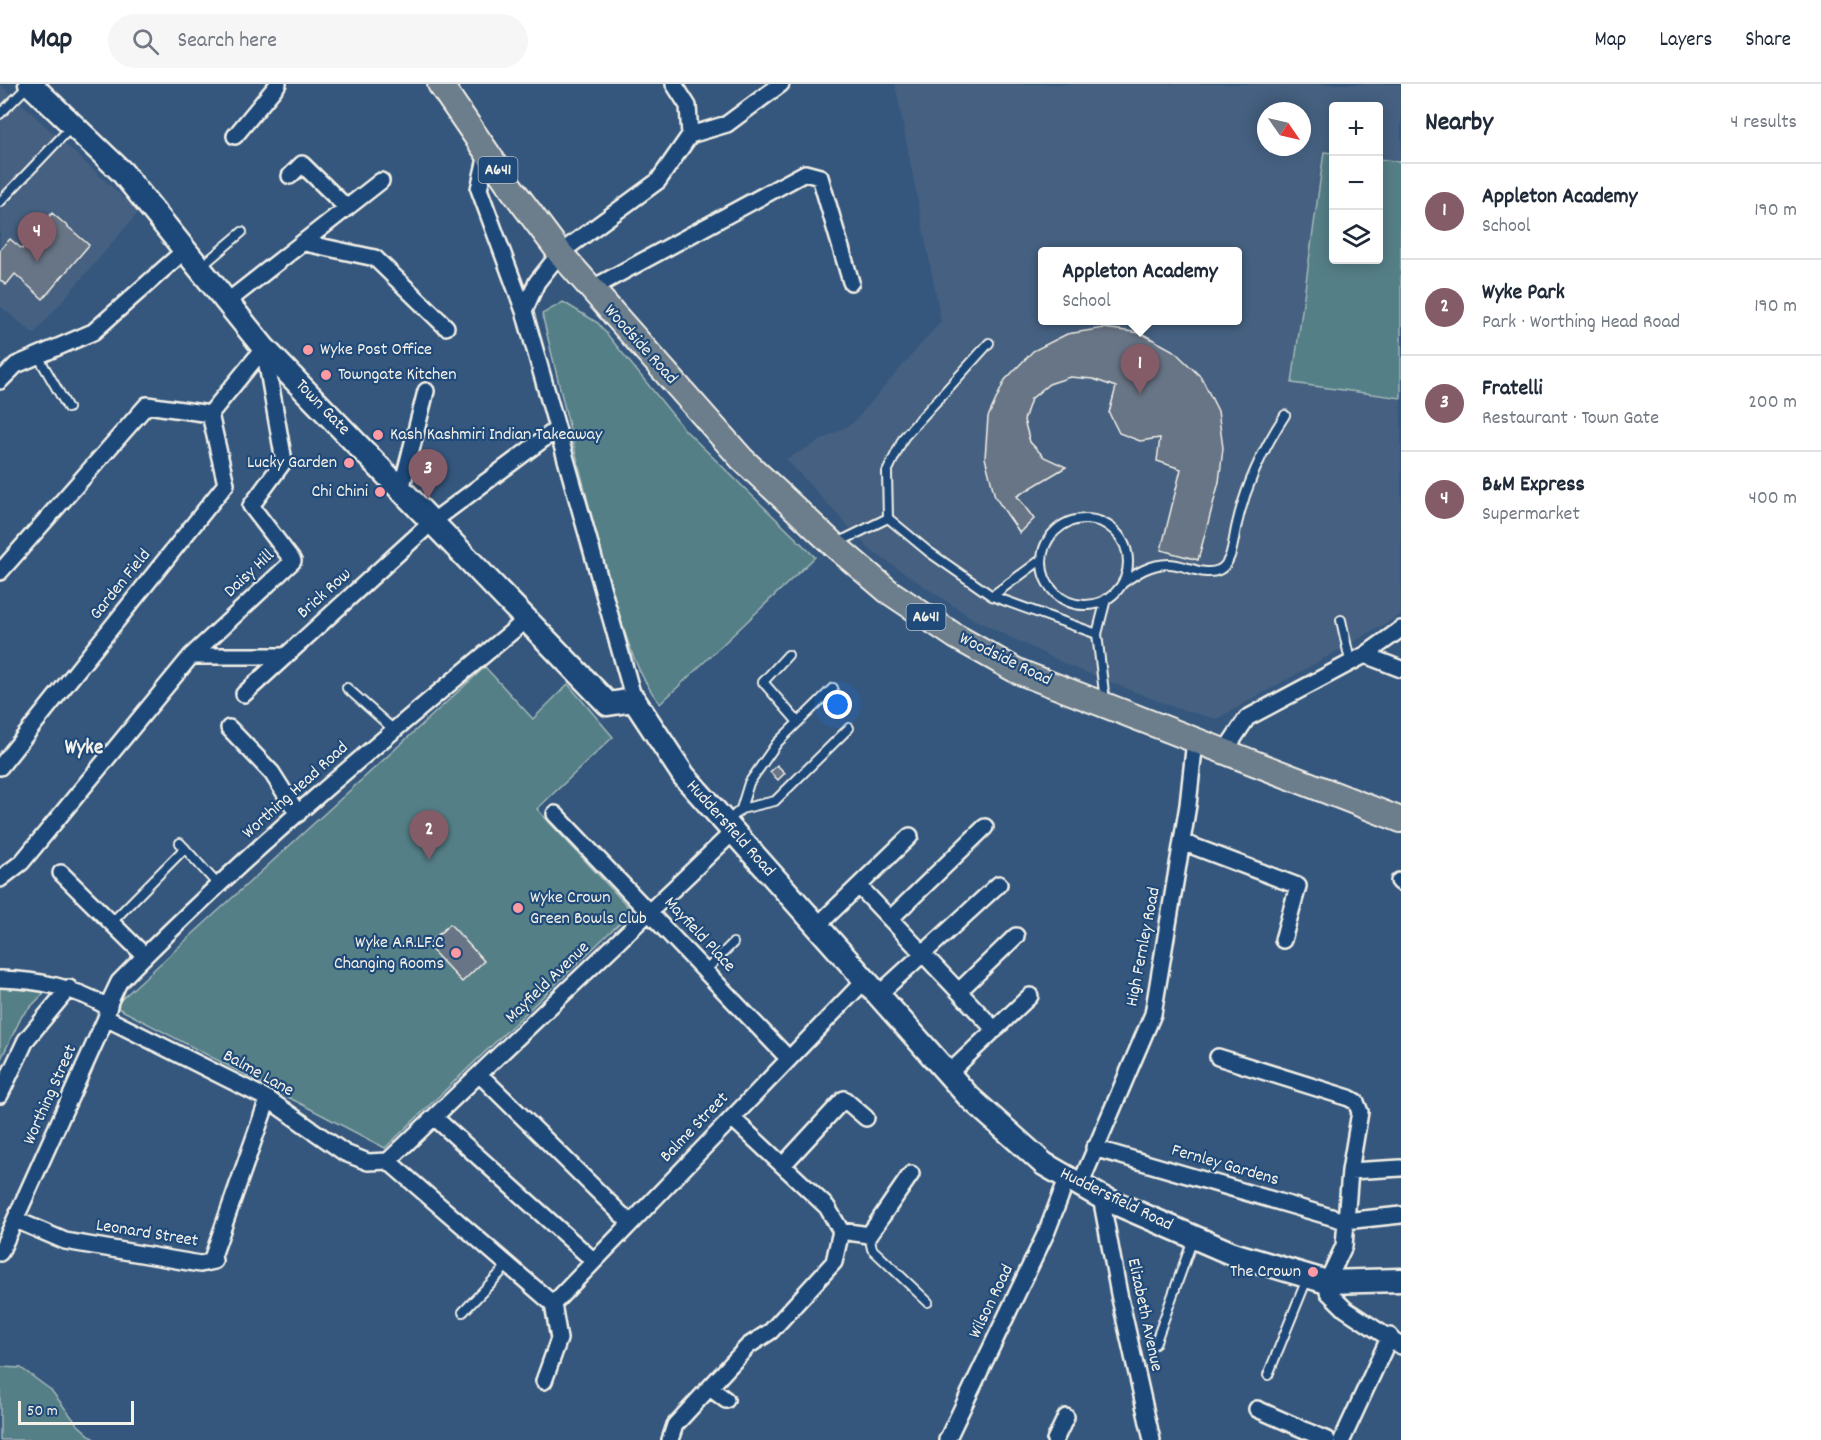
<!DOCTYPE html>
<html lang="en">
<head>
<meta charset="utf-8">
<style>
	:root { --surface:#fff; --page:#f6f6f7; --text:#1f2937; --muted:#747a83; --line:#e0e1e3; --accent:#845c67 }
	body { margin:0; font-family:Dekko,sans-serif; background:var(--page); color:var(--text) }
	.controls { position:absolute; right:18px; top:18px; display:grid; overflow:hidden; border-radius:6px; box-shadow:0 3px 15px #0003 }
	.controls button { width:54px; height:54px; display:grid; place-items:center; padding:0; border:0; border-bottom:2px solid var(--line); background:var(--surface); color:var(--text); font:30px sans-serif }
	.compass { position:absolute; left:1257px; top:18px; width:54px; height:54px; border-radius:50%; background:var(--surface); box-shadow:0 3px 15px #0003; rotate:124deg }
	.scale { position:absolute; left:18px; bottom:15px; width:116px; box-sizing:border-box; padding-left:6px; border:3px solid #f4f1e8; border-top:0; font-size:16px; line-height:21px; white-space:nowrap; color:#f4f1e8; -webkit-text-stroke:4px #1f4a7a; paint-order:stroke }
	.you { position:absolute; left:838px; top:621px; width:21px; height:21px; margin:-15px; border:4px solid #fff; border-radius:50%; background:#1a73e8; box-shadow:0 0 0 9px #1a73e833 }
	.badge { display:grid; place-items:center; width:39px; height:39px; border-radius:50%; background:var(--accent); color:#fff; font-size:20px; font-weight:700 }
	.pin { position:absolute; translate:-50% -50px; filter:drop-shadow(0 2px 3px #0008) }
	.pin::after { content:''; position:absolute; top:32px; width:21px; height:18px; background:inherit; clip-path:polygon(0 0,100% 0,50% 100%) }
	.popup { position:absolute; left:1038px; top:163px; width:204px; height:78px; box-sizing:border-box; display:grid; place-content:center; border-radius:6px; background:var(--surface); filter:drop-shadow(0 2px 4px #0005); font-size:20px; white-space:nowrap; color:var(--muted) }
	.popup b { font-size:22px; color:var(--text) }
	.popup::after { content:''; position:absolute; left:50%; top:100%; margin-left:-12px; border:12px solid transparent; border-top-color:var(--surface) }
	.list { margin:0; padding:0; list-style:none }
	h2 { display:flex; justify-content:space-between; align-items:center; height:78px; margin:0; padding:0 24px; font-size:26px }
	h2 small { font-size:20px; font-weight:400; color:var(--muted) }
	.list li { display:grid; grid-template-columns:39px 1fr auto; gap:18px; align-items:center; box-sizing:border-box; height:96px; padding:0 24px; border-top:2px solid var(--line) }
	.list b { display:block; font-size:22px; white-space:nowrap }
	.list p { margin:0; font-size:20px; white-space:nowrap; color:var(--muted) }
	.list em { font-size:20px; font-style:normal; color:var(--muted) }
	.icon { flex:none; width:33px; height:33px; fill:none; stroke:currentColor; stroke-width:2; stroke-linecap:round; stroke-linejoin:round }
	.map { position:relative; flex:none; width:1401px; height:1356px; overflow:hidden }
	header { display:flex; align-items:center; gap:36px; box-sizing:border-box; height:84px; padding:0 30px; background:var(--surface); border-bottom:2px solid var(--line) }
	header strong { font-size:28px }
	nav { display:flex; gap:33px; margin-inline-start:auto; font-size:21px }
	.search { width:420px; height:54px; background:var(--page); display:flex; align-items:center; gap:15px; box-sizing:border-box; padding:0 21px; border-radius:33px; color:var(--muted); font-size:22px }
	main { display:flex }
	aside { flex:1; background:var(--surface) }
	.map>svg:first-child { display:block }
	.built { fill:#446080; fill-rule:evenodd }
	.green { fill:#547f87; stroke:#a4b8b8; stroke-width:1.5 }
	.building { fill:#677486; stroke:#f4f1e8; stroke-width:1.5 }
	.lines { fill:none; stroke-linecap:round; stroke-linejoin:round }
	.lane-casing { stroke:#f4f1e8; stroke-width:12 }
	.street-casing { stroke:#f4f1e8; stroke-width:20 }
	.secondary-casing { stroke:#f4f1e8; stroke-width:27 }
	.primary-casing { stroke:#f4f1e8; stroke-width:28 }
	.lane { stroke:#1f4a7a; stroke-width:8 }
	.street { stroke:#1f4a7a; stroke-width:15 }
	.secondary { stroke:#1f4a7a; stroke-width:22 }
	.primary { stroke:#6c7d8c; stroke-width:24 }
	.poi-dot { fill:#ff9aa2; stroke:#1f4a7a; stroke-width:2 }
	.labels { text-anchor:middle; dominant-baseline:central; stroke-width:4.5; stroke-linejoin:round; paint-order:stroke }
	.shield { fill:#1f4a7a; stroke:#b4bfc7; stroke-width:1.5 }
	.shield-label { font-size:16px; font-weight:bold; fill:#f4f1e8 }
	.street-label { font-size:18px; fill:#f4f1e8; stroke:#1f4a7a }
	.poi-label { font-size:18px; fill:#f4f1e8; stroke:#1f4a7a; text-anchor:start }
	.quarter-label { font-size:21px; font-weight:bold; fill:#f4f1e8; stroke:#1f4a7a }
</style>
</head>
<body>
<header>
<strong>Map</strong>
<div class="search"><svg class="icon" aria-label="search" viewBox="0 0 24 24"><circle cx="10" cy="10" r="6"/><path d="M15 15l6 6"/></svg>Search here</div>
<nav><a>Map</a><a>Layers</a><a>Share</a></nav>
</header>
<main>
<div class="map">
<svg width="1401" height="1356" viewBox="0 0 1401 1356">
	<rect width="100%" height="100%" fill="#35577e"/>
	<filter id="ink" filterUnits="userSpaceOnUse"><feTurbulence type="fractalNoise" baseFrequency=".0167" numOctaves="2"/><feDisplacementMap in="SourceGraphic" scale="12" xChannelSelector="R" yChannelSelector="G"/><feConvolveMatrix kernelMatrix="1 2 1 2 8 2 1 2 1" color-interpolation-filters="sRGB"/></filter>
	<g filter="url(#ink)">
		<!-- built -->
		<path class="built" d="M0,0L139,128L34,250L0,222Z
			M895,0H1401V531L1217,635L1178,625L1067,581L973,535L870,466L786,375L853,339L941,237ZM1334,22H1378V176H1334ZM1266,27H1302V63H1266ZM1042,168H1238V236H1042Z"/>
		<!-- green -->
		<path class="green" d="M1324,68L1333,69L1334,176H1378L1379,75L1401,78V314L1292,299Z
			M563,218L598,239L685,346L815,473L660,620C631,582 624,544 610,499C584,410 564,319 542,230Z
			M485,583L533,635L568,600L613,653L537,725L632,827L385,1064L114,922Z
			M4,901L42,906L43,910L22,932L0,977V902Z
			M0,1283L21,1284L51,1306L77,1340L95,1356H0Z"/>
		<!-- building -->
		<path class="building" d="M52,129L89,161L43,215L15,190L6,201L0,196V166L10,155L22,165Z
			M1104,244L1141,249L1174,267L1201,293L1218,327L1223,364L1219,398L1198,476L1161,466L1181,385L1157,377L1160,354L1140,357L1119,349L1109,329L1116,303L1093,295L1070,293L1049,300L1031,315L1024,336L1030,358L1044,373L1066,383L1017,412L1034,435L1020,449L995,413L985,374L988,333L1005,296L1033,267L1067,250Z
			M777,681L785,689L778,696L770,688Z
			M450,840L484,877L462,898L427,861Z"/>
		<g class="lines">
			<defs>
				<path id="lane" d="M0,30L29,1
					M0,118L72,42
					M202,182L242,148
					M38,272L68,324
					M888,434L887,388L904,353L989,259
					M1042 478a43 43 0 1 1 86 0a43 43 0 1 1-86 0Z
					M837,459L888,434L929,468L992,512L1097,550
					M1123,499C1137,489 1150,480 1169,480C1185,480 1203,493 1219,486C1233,480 1233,454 1237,440C1246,400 1263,365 1285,331
					M992,512L1042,475
					M1341,536L1350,577
					M788,571L763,598L797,637
					M347,604L394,646
					M1105,617L1097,550L1106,515
					M741,725L775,717L849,644
					M728,737L741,725L749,699L777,659L833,604
					M180,759L219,802
					M111,839L185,764
					M706,886L733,859
					M869,1151L872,1165L928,1218
					M463,1228L508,1181
					M1155,1260L1193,1155
					M1268,1291L1307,1195"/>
				<path id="street" d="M690,51L727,40L781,0
					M235,52L278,0
					M487,70L479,105L524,227
					M290,92L302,80L347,124
					M305,159L375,174L446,243
					M591,205L805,89L820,93L851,198
					M227,218L381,97
					M0,297L16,281L93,248L184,167
					M210,330L264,264
					M401,406L426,307
					M0,488L147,321L210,330L226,400L0,683
					M1365,571L1401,585
					M191,572L293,477L251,422L284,377L264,264
					M244,610L432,438L557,345
					M634,616L524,227L537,198L560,169L658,97L690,51L688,22L674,0
					M229,644L272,689L298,730
					M1225,667L1247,634L1365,571L1401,545
					M555,730L789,975
					M1182,758L1298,802L1283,856
					M61,789L145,872
					M0,795L22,778L191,572H286
					M1399,797L1401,799
					M859,802L995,946
					M890,835L985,743
					M817,842L910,752
					M0,895C39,896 73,903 108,923
					M959,907L1016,852
					M878,911L999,800
					M106,934L268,1015L345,1069L368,1078L388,1077
					M1218,973L1349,1014L1356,1018L1360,1028L1350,1087L1344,1162L1327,1198L1328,1208L1345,1225L1401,1262
					M479,990L630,1139
					M948,990L1030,912
					M0,1011L26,956L69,904
					M434,1033L594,1177
					M1094,1064L1345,1137L1401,1131
					M388,1077L733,748
					M388,1077L553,1220
					M784,1080L844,1015L866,1034
					M1350,1087L1401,1084
					M1080,1101L1153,930L1188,721L1195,656
					M1101,1113L1119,1210L1152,1356
					M16,1136L65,1157L200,1180L214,1177L213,1172L268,1015
					M841,1147L869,1151L911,1090
					M0,1169L106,934L110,917L119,898C246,768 387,651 526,536
					M553,1220L865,896
					M544,1297L559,1255L553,1220
					M710,1304L726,1316
					M1257,1325L1327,1356
					M670,1356L675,1341L748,1262L771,1247L834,1178L841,1147L827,1123L732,1034
					M947,1356L1047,1147L1067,1095
					M1055,1356L1066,1333
					M1342,1356L1390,1252"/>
				<path id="secondary" d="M30,0L122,88L264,264L608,620L634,616L684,692L969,1013L1044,1080L1101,1113L1233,1170L1327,1198L1401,1196"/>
				<path id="primary" d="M440,0L512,105L560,169L742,375L834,461L888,507L955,552L1017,587L1401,736"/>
			</defs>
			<!-- lane casing -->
			<use href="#lane" class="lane-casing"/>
			<!-- street casing -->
			<use href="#street" class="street-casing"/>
			<!-- secondary casing -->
			<use href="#secondary" class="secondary-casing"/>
			<!-- primary casing -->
			<use href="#primary" class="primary-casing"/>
			<!-- lane -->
			<use href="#lane" class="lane"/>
			<!-- street -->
			<use href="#street" class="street"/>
			<!-- secondary -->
			<use href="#secondary" class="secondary"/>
			<!-- primary -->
			<use href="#primary" class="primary"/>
		</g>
	</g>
	<!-- markers -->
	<g class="poi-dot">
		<circle cx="308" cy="266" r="6"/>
		<circle cx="326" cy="291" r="6"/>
		<circle cx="378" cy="351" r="6"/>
		<circle cx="349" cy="379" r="6"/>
		<circle cx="380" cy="408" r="6"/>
		<circle cx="518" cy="824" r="6"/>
		<circle cx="456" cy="869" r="6"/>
		<circle cx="1313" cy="1188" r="6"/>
	</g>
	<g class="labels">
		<!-- shield labels -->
		<g class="shield">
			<rect x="478.5" y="73" width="39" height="26" rx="4.5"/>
			<rect x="906.5" y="520" width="39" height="26" rx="4.5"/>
		</g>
		<g class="shield-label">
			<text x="498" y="86">A641</text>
			<text x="926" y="533">A641</text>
		</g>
		<!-- street labels -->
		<g class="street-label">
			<text transform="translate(640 261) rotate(48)">Woodside Road</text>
			<text transform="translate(322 324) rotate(46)">Town Gate</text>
			<text transform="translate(250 490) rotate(-43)">Daisy Hill</text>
			<text transform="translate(121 501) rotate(-51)">Garden Field</text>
			<text transform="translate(325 510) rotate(-42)">Brick Row</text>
			<text transform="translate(1005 576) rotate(26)">Woodside Road</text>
			<text transform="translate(296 707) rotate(-42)">Worthing Head Road</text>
			<text transform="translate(730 745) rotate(48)">Huddersfield Road</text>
			<text transform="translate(699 851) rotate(47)">Mayfield Place</text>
			<text transform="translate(1144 863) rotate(-79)">High Fernley Road</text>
			<text transform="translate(548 899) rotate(-44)">Mayfield Avenue</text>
			<text transform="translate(258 990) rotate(29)">Balme Lane</text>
			<text transform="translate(51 1011) rotate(-66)">Worthing Street</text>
			<text transform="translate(695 1044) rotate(-46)">Balme Street</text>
			<text transform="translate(1225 1082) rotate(16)">Fernley Gardens</text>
			<text transform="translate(1116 1116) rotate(26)">Huddersfield Road</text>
			<text transform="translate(147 1150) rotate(9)">Leonard Street</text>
			<text transform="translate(992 1218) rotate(-64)">Wilson Road</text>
			<text transform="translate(1144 1231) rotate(78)">Elizabeth Avenue</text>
		</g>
		<!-- poi labels -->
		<g class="poi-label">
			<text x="320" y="266">Wyke Post Office</text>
			<text x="338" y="291">Towngate Kitchen</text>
			<text x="390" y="351">Kash Kashmiri Indian Takeaway</text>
			<text x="337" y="379" text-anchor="end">Lucky Garden</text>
			<text x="368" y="408" text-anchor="end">Chi Chini</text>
			<text x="530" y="814">Wyke Crown<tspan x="530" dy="21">Green Bowls Club</tspan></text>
			<text x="444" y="859" text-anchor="end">Wyke A.R.LF.C<tspan x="444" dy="21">Changing Rooms</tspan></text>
			<text x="1301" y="1188" text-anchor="end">The Crown</text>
		</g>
		<!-- quarter labels -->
		<g class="quarter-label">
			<text x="84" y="665">Wyke</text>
		</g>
	</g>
</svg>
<div class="controls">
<button>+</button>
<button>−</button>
<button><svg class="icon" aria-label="layers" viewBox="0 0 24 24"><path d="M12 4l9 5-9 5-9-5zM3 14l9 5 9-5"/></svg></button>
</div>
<svg class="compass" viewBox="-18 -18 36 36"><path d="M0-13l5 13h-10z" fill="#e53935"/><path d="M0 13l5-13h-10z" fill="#747a83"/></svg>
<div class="scale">50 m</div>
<div class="you"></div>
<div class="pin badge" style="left:1140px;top:310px">1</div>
<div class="popup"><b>Appleton Academy</b>School</div>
<div class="pin badge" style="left:429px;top:776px">2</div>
<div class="pin badge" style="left:428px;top:415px">3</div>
<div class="pin badge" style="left:37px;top:178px">4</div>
</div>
<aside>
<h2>Nearby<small>4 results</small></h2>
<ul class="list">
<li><span class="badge">1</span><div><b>Appleton Academy</b><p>School</p></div><em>190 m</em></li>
<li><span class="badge">2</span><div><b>Wyke Park</b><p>Park · Worthing Head Road</p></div><em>190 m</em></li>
<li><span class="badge">3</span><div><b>Fratelli</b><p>Restaurant · Town Gate</p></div><em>200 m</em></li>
<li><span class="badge">4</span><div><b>B&amp;M Express</b><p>Supermarket</p></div><em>400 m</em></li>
</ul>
</aside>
</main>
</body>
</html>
